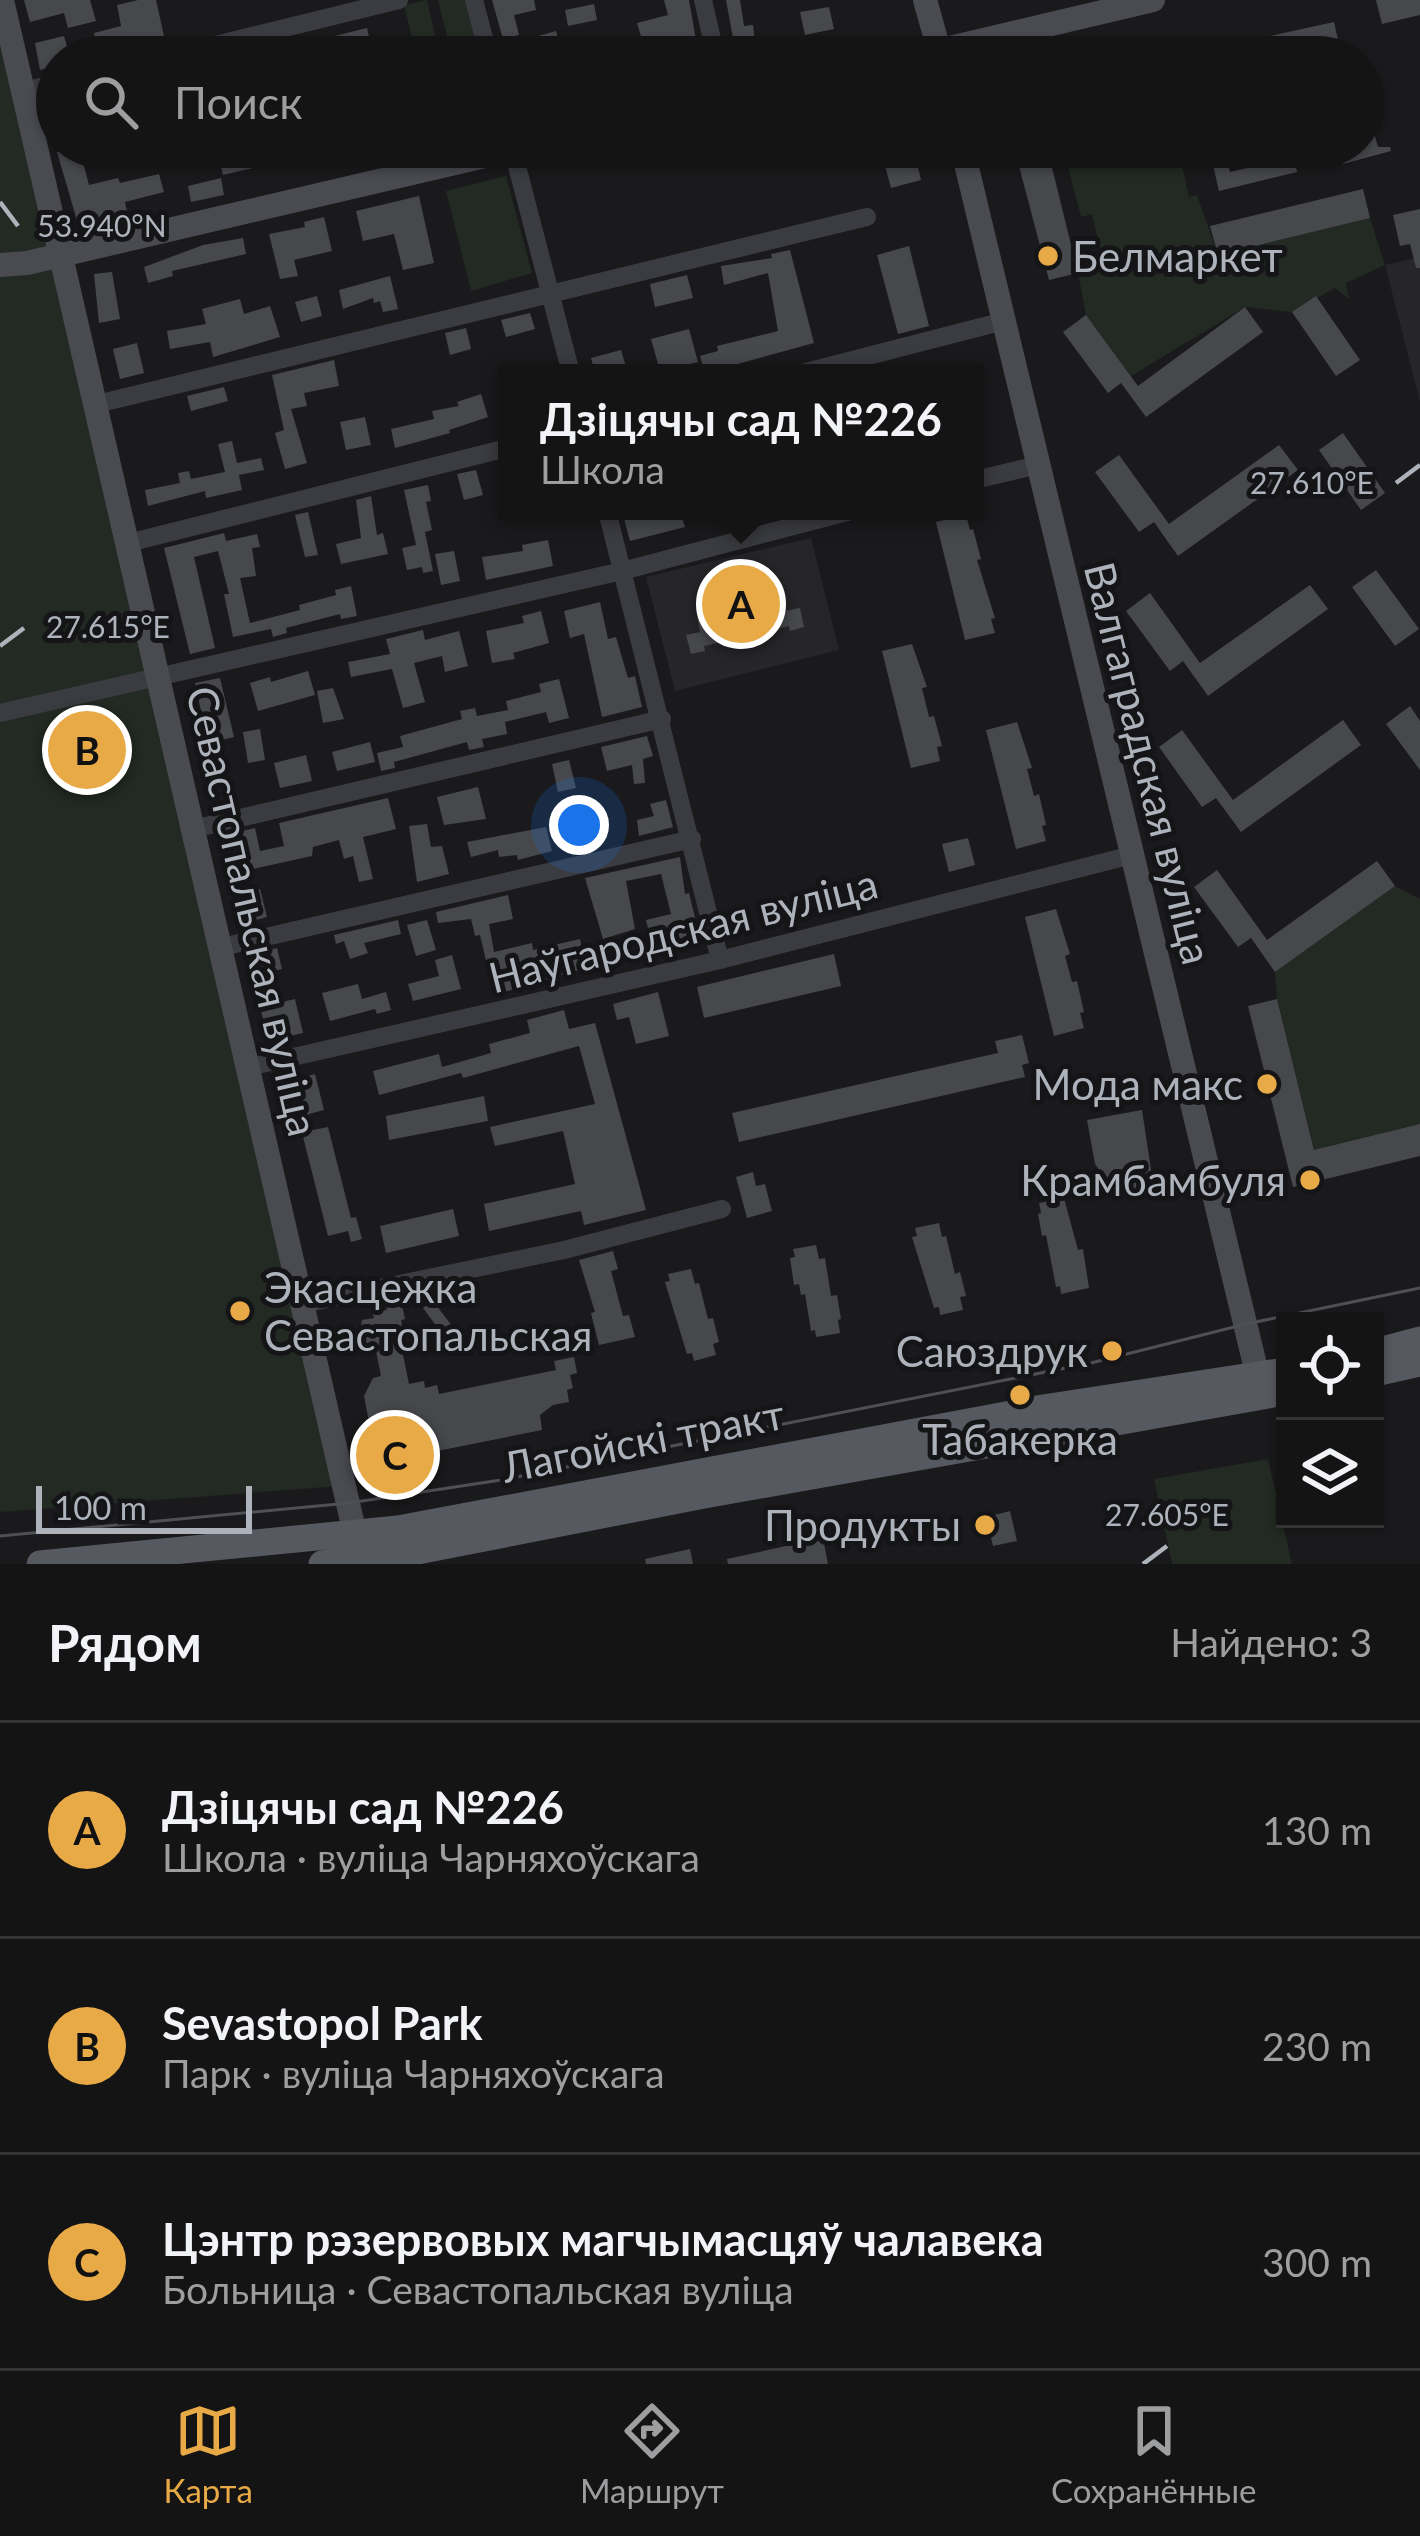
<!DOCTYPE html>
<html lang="ru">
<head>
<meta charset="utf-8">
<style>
	:root { --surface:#141415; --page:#1d1d1e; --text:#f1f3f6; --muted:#9d9ea0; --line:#333334; --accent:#e8aa46 }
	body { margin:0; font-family:Lato,sans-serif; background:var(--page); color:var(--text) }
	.controls { position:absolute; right:36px; bottom:36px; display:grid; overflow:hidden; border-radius:0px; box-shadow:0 3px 9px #0004 }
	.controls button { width:108px; height:108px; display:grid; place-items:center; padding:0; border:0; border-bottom:3px solid var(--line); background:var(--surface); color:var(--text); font:60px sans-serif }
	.scale { position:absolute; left:36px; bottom:30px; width:216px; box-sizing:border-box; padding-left:12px; border:6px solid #adb2bb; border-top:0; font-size:33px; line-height:42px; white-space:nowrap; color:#adb2bb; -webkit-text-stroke:9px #151517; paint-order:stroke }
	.you { position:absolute; left:579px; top:825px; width:42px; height:42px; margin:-30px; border:9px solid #fff; border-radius:50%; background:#1a73e8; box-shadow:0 0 0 18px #1a73e833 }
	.badge { display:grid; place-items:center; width:78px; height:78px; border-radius:50%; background:var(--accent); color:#111; font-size:39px; font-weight:700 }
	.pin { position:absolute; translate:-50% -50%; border:6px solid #fff; box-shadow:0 3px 12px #0006 }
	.popup { position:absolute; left:498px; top:364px; width:486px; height:156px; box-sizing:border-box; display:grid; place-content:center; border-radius:0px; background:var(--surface); filter:drop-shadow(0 3px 9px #0005); font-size:39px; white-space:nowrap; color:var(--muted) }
	.popup b { font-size:45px; color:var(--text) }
	.popup::after { content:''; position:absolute; left:50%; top:100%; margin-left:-24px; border:24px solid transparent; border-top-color:var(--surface) }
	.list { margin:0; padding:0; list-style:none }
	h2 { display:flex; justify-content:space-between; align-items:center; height:156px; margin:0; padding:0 48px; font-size:51px }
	h2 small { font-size:39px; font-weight:400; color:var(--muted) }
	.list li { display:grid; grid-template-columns:78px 1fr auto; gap:36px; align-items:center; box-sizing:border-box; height:216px; padding:0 48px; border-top:3px solid var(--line) }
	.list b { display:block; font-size:45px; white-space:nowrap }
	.list p { margin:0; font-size:39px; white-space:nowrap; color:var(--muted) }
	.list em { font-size:39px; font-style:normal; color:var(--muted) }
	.icon { flex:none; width:66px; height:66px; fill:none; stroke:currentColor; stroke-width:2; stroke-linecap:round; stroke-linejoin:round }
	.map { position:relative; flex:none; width:1420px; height:1564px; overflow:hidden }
	.search { position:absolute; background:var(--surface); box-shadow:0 3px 9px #0004; left:36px; right:36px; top:36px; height:132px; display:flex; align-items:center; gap:30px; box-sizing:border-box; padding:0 42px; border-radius:66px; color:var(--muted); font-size:45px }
	.sheet { height:804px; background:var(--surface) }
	nav { display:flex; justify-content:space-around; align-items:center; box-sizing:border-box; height:168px; border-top:3px solid var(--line); background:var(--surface); font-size:33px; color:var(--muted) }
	nav a { display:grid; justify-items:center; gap:6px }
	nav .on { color:var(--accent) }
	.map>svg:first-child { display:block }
	.built { fill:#262629 }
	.green { fill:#222a23 }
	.building { fill:#47484c }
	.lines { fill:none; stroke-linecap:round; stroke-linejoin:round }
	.street { stroke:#3b3c41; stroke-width:18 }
	.secondary { stroke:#494b51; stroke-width:24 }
	.primary { stroke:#575960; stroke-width:27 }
	.tram { stroke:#4e5056; stroke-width:3 }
	.ticks { fill:none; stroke:#adb2bb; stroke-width:4.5 }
	.poi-dot { fill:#e8aa46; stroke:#151517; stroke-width:4.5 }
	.labels { text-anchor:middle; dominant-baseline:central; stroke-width:10; stroke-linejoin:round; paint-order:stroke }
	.poi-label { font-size:42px; fill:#adb2bb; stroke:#151517; text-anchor:end }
	.street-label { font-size:42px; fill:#adb2bb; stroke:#151517 }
	.ticks-label { font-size:30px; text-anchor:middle; fill:#adb2bb; stroke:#151517; stroke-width:10; stroke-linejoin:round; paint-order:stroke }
</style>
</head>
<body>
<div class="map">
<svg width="1420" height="1564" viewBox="0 0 1420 1564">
	<rect width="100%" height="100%" fill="#1a1a1c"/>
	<!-- built -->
	<path class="built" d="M1420,257V402L1385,265Z
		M811,538L839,650L675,691L646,577Z"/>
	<!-- green -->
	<path class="green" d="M427,0L440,57H417L404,5Z
		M438,0H468L480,57H452Z
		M0,31L340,1486L0,1512Z
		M1063,147H1178L1189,197L1197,195L1218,255L1370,218L1385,265L1346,283L1349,299L1335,288L1292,312L1245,307L1131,376L1086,315L1078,273L1100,249L1092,214L1081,217Z
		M506,176L532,273L471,291L446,191Z
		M1395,886L1420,899V1125L1315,1152L1277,999L1275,972Z
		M1268,1459L1292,1564H1172L1154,1479Z"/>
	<!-- building -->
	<path class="building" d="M24,0H90L96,21L68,28L64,13L30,22Z
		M138,0H156L164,36L118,46L120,51L99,56L94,33L121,26L117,5Z
		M492,0H534L536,10L514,15L519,35L503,39Z
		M664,0H689L699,57H673L670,47L646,53L637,23L668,15Z
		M726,0H740L744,26L753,25L756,51L736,54Z
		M1376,0H1420V15L1382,24Z
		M594,4L597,20L568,26L565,10Z
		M829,7L834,29L805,35L800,12Z
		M1334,22L1342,57H1197L1196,52Z
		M367,28L372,50L343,57H271V52Z
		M556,31L560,46L528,55L524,40Z
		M64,36L68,50L59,52L57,66L40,70L35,43Z
		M1168,38L1172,57H1105V52Z
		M1366,106L1378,147H1390L1391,151L1343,164L1339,147H1363V107Z
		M79,147L89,185L118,178L120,183L159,174L164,192L125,202L127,212L78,224L57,152Z
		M234,147H266L270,164L223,175L217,151Z
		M880,147H913L921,180L891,188Z
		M1014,147H1047L1078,273L1049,280Z
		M1294,157L1297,172L1219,191L1213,165L1228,162L1230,172Z
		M221,178L224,195L191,202L188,186Z
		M1363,189L1370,218L1218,255L1210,226Z
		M419,196L434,263L403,270L394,234L363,241L356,211Z
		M1420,209V268H1416L1410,244L1400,246L1393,215Z
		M324,217L332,251L294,260L298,276L280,279L269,234L305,227L304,222Z
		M243,238L246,254L172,271L173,276L148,283L144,267L203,245Z
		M909,246L929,326L898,334L877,255Z
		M790,250L814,343L705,373L700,356L718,351L717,346L778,331L768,273L724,285L721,266L772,258L771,254Z
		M112,272L120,319L99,323L94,274Z
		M687,275L693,298L655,307L650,284Z
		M390,276L398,309L383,312L380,301L374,303L373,298L343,309L339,290Z
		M317,296L322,316L301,322L295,302Z
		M1316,296L1360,360L1336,376L1292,312Z
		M240,299L244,314L270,306L280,337L213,357L210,342L170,349L167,331L206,324L202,309Z
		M1245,307L1263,332L1146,417L1121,383L1108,393L1063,332L1086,315L1138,386Z
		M530,313L535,329L506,337L501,320Z
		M466,328L471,349L450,355L445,333Z
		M689,329L698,362L660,371L651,339Z
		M137,343L144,373L120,379L113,349Z
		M621,350L628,373H595L591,358Z
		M334,360L339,386L304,393L307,406L291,409L307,463L285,469L275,433L284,430L272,375Z
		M224,387L228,401L191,411L187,396Z
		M481,394L488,417L449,430L450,433L395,448L391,429L434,419L432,411L459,406L457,402Z
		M365,417L371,445L346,450L340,422Z
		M1343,433L1385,493L1361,510L1319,450Z
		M232,441L237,463L261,458L264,470L239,475L242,490L206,498L205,491L148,506L145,490L180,483L178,473L189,471L191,479L225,472L218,444Z
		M1279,445L1298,470L1178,556L1154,522L1139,532L1095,472L1119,455L1169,524Z
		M476,470L483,495L464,500L457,474Z
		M428,485L431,501L426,502L432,530L425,532L433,571L423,573L422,567L407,570L402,548L416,545L404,490Z
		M371,496L377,535L383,533L388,554L341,564L336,544L361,538L356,500Z
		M652,511H680L685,527L630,541L624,519Z
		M308,512L318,555L305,557L295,515Z
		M966,515L970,530L973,529L981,559L977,560L995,618L991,619L995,633L965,640L936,522Z
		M224,533L226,541L257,534L260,547L252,548L256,576L240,578L250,623L300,610L299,605L336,595L335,590L351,586L357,616L341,619L340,614L286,628L287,633L273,637L271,629L233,637L224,594H229L218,551L194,557L215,648L190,654L164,548Z
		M548,540L553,566L486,580L482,557L523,551L522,545Z
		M454,551L460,581L441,585L435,554Z
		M1376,570L1419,629L1395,646L1352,587Z
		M1310,585L1328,609L1208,696L1183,661L1170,671L1126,611L1150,593L1200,663Z
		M782,598L785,611L800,608L804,627L790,631L789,626L704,646L705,651L691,654L686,635L700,632L697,618Z
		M600,602L608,639L616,637L628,678L635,676L642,707L602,717L584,634L570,638L564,611Z
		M541,611L549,643L513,653L515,659L492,663L486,631L524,623L522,616Z
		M423,630L425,640L459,631L468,666L445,672L442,656L414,663L425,702L403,708L392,669L351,677L348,662L390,654L386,639Z
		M912,644L927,687L922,688L929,717L934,716L942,746L937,747L940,761L911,768L882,651Z
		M308,671L315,695L258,711L250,683L270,677L271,682Z
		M220,678L234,737L208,743L195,683Z
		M559,679L569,718L549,723L546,712L505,722L507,734L482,739L484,747L469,750L467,742L394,762L395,768L381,771L377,753L403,747L400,736L462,719L460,711L475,708L477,716L508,710L506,701L541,692L539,684Z
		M333,688L344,719L323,723L317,691Z
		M1410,706L1420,721V770L1386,724Z
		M1343,720L1361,745L1241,832L1216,798L1202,807L1159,747L1182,730L1233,800Z
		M1017,722L1032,768L1027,769L1034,796L1039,794L1046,825L1042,826L1046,841L1016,849L986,730Z
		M260,729L265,760L248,763L243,732Z
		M647,736L653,756L643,759L645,783L634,784L632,765L607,771L601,747Z
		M370,742L375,762L337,771L332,752Z
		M306,755L312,781L280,788L274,763Z
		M569,760L576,788L558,792L552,764Z
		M478,787L486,819L444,825L437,797Z
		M388,798L396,829L363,837L373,879L359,882L353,856L344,859L339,840L313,847L312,856L234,873L225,835L255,828L260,851L284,846L279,823Z
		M666,800L673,827L639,836L637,820L654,816L650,804Z
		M588,809L593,832L571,837L566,814Z
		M427,824L431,847L442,846L449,874L417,882L409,826Z
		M546,827L552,851L518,860L517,855L499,857L498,850L471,857L467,842Z
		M968,838L975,865L949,872L942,844Z
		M680,857L685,894L689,893L699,934L652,945L646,920L671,914L661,874L626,881L635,929L603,939L585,878Z
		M1377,861L1395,886L1275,972L1251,938L1238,947L1194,887L1217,870L1267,940Z
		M260,889L267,917L245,923L238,894Z
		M508,895L513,919L489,924L494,952L532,943L533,950L580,939L586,968L494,995L480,935L475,936L471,919L438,923L436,912Z
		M1056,909L1070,954L1065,956L1072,982L1077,981L1084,1012L1080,1013L1084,1028L1054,1036L1025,917Z
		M398,920L401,934L364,943L368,953L350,959L344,941L336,944L334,935Z
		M427,920L436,950L416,956L407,925Z
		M277,948L282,969L260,974L256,953Z
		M834,954L841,986L704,1018L697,987Z
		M452,955L461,989L413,1001L408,984L439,976L435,960Z
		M358,984L362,999L386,992L391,1010L377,1014L375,1009L330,1021L322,993Z
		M658,992L669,1036L636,1044L629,1017L617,1020L613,1004Z
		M295,999L303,1033L269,1041L260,1007Z
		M1277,999L1314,1150L1420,1124V1156L1293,1187L1248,1006Z
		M564,1010L569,1029L595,1023L646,1210L584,1225L581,1211L489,1231L484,1204L575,1184L563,1131L495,1146L490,1127L595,1104L579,1046L463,1078L461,1073L379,1095L373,1071L439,1054L442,1067L491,1053L489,1044L530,1033L527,1020Z
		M1022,1035L1029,1063L1022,1065L1025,1077L739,1142L732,1113L998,1053L995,1041Z
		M315,1074L324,1110L309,1114L313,1130L328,1127L351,1218L356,1217L362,1239L351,1242L348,1231L328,1236L289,1081Z
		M484,1096L488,1121L389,1140L386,1116Z
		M1142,1110L1154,1189L1117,1195L1095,1164L1087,1120Z
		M753,1172L756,1186L765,1184L772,1211L747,1218L736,1177Z
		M1064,1198L1078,1250L1083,1249L1089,1288L1061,1294L1060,1286L1056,1287L1046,1235L1042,1236L1038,1214L1041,1213L1039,1203Z
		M453,1209L459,1236L386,1253L380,1226Z
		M939,1223L942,1237L946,1236L955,1274L960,1272L966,1296L960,1297L963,1310L940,1315L939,1307L934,1308L912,1237L917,1236L915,1228Z
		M816,1245L819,1259L825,1258L831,1296L837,1295L841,1319L838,1320L840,1333L816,1337L815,1330L811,1331L805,1294L801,1295L799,1284L794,1285L790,1258L795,1257L793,1249Z
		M613,1251L618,1269L611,1271L623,1316L629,1315L635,1337L599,1345L591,1313L595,1312L579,1260Z
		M691,1269L695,1284L699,1283L708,1319L713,1318L719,1342L713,1344L716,1355L694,1361L692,1353L687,1354L665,1282L670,1281L668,1274Z
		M396,1301H401L405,1319L401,1320L405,1339L400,1340L409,1384L424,1381L425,1388L437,1385L439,1394L556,1370L554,1361L574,1357L577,1373L570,1375L573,1388L567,1390L569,1402L553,1405L540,1415L542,1430L377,1463L364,1396L373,1378L381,1376L375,1346L363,1348L359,1341L362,1320L374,1318L372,1312L387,1310L385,1303Z
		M433,1301L459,1335L449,1343L423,1308Z
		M1010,1511L1017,1541L993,1546L991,1538L984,1536L979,1519Z
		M823,1538L828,1564H728L727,1559Z
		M690,1549L693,1564H646L645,1559Z"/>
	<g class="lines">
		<!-- street -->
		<path class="street" d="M474,0L489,57
			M703,0L716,57
			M166,57L399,0
			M23,91L57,83
			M512,147L571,373
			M802,373L1004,321
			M97,404L867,217
			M975,480L1038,465
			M607,511L720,960
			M128,543L507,448
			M0,713L622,571L851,511
			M193,829L662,719
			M222,947L692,839
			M249,1067L720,960L1132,855
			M303,1304L564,1250L722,1209"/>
		<!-- secondary -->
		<path class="secondary" d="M2,0L358,1547
			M925,0L941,57
			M912,57L1153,0
			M962,147L1262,1394
			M0,265L27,263L524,147"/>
		<!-- primary -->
		<path class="primary" d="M1375,1352L1420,1340
			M1375,1373L1420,1363
			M40,1564L398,1529L1043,1408L1285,1371
			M322,1564L402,1554L704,1495L1285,1392"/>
		<!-- tram -->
		<path class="tram" d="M0,1536L349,1503L501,1480L1091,1363L1246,1324L1420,1288"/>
	</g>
	<!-- ticks -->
	<path class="ticks" d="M0,202L18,226M1396,483L1420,465M0,646L24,628M1143,1564L1167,1546"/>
	<!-- markers -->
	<g class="poi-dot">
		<circle cx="1048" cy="256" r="12"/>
		<circle cx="1267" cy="1084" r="12"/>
		<circle cx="1310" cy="1180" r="12"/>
		<circle cx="240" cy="1311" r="12"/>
		<circle cx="1112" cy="1351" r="12"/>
		<circle cx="1020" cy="1395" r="12"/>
		<circle cx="985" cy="1525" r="12"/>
	</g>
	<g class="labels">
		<!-- poi labels -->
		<g class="poi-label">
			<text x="1072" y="256" text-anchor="start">Белмаркет</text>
			<text x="1243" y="1084">Мода макс</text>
			<text x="1286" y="1180">Крамбамбуля</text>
			<text x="264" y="1287" text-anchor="start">Экасцежка<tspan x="264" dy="48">Севастопальская</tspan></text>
			<text x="1088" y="1351">Саюздрук</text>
			<text x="1020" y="1439" text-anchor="middle">Табакерка</text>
			<text x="961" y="1525">Продукты</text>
		</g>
		<!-- street labels -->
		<g class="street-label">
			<text transform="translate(1149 763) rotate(76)">Валгаградская вуліца</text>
			<text transform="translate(253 911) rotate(77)">Севастопальская вуліца</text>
			<text transform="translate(683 930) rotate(-14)">Наўгародская вуліца</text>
			<text transform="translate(643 1440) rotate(-11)">Лагойскі тракт</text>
		</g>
	</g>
	<g class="ticks-label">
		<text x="102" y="237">53.940°N</text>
		<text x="1312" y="494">27.610°E</text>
		<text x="108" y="638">27.615°E</text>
		<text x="1167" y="1526">27.605°E</text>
	</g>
</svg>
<div class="controls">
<button><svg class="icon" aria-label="locate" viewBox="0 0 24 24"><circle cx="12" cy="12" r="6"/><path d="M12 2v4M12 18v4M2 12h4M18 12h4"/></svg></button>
<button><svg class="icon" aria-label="layers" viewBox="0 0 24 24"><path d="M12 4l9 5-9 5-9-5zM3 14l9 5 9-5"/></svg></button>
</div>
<div class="scale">100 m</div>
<div class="you"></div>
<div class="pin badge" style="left:741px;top:604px">A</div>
<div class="popup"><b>Дзіцячы сад №226</b>Школа</div>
<div class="pin badge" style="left:87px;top:750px">B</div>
<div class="pin badge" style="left:395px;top:1455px">C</div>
<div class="search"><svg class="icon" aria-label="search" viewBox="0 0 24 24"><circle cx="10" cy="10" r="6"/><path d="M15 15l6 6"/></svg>Поиск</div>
</div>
<section class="sheet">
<h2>Рядом<small>Найдено: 3</small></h2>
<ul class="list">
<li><span class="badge">A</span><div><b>Дзіцячы сад №226</b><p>Школа · вуліца Чарняхоўскага</p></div><em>130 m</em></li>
<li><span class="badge">B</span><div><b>Sevastopol Park</b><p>Парк · вуліца Чарняхоўскага</p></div><em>230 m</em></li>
<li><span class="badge">C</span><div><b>Цэнтр рэзервовых магчымасцяў чалавека</b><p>Больница · Севастопальская вуліца</p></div><em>300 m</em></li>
</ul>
</section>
<nav>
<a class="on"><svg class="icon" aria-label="map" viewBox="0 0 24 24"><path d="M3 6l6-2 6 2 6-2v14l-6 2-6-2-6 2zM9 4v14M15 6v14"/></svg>Карта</a>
<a><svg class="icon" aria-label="directions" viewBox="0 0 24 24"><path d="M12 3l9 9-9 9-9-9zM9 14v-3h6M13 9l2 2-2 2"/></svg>Маршрут</a>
<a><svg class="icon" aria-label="saved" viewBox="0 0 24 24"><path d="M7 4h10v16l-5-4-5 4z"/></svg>Сохранённые</a>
</nav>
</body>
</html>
